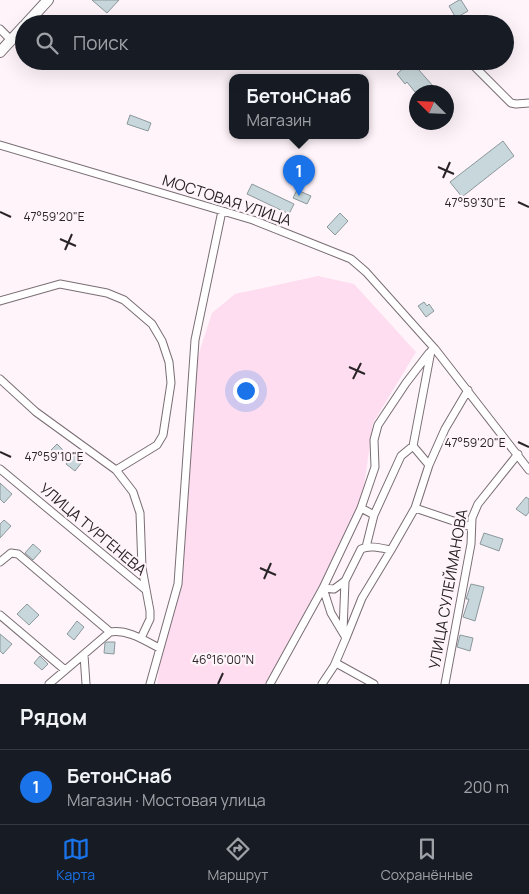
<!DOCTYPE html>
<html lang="ru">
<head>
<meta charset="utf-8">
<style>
	:root { --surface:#171b24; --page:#242831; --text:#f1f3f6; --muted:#9ea1a6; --line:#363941; --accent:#1a73e8 }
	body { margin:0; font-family:Manrope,sans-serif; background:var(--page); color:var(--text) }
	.compass { position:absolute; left:409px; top:85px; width:45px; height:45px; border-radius:50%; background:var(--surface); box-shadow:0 5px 20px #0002; rotate:294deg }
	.you { position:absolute; left:245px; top:390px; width:18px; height:18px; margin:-12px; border:4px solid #fff; border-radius:50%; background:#1a73e8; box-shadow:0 0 0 8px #1a73e833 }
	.badge { display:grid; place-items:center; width:32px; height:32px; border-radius:50%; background:var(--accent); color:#fff; font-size:16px; font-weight:700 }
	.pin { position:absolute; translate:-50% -41px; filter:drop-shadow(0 1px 2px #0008) }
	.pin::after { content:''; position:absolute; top:26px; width:18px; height:15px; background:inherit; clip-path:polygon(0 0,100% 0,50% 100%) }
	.popup { position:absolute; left:229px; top:74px; width:140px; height:65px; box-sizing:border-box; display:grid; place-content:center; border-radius:10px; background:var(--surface); filter:drop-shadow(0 1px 4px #0005); font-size:16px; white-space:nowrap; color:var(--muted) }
	.popup b { font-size:19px; color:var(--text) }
	.popup::after { content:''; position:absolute; left:50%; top:100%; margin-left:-10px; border:10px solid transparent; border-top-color:var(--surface) }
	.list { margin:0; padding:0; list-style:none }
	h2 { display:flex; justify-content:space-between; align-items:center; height:65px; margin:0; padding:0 20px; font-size:21px }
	h2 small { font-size:16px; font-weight:400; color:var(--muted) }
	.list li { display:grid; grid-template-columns:32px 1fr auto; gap:15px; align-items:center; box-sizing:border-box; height:75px; padding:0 20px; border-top:1px solid var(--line) }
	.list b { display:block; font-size:19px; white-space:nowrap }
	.list p { margin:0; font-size:16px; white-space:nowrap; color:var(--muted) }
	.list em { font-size:16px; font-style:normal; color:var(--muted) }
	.icon { flex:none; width:28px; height:28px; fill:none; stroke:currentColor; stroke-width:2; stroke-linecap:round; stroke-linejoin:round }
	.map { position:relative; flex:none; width:529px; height:684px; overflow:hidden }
	.search { position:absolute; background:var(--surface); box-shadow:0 5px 20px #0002; left:15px; right:15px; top:15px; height:55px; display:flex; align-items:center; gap:12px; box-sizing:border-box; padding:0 18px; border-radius:28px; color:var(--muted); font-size:19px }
	.sheet { height:140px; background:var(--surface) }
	nav { display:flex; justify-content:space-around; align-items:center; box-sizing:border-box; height:70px; border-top:1px solid var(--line); background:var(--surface); font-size:14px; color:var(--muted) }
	nav a { display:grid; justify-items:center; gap:2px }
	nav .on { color:var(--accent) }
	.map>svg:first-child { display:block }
	.green { fill:#fdddef }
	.building { fill:#c8d7db; stroke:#8a989c }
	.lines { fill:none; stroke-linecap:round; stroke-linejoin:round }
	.street-casing { stroke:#796e74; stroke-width:9 }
	.secondary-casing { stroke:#796e74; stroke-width:12 }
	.street { stroke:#fff; stroke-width:7 }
	.secondary { stroke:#fff; stroke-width:10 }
	.ticks { fill:none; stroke:#292427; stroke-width:2 }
	.labels { text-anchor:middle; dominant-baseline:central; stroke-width:4.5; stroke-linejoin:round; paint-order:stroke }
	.street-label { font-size:15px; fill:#292427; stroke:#fff4fa }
	.ticks-label { font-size:12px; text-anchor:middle; fill:#292427; stroke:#fff4fa; stroke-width:4.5; stroke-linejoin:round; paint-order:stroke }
</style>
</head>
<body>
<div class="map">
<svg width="529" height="684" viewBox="0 0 529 684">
	<rect width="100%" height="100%" fill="#fff4fa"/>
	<!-- green -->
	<path class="green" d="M318,276L354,284L416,352L373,423L361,508L266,684H157L165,628L182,582L196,362L212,313L235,294Z"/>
	<!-- building -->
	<path class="building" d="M92,0H119L107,13Z
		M459,0H461L468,11L456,18L449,6Z
		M411,61L433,86L425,92H415L407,82L405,84L397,74Z
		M130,115L151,123L148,131L127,124Z
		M503,141L514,156L462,197L450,182Z
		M252,184L294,204L289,214L247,194Z
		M297,190L311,196L307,204L293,198Z
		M340,213L348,221L335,235L327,227Z
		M424,302L427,306L429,304L434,311L426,317L418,306Z
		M57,444L64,451L58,457L51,450Z
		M73,455L82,462L75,471L66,464Z
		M0,483L12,494L4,503L0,499Z
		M526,497L529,499V512L526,516L516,509Z
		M4,520L11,526L0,538V524Z
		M484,533L503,539L499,551L480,544Z
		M33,544L41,551L33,560L25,553Z
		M471,584L484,587L475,621L463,617L469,599H466Z
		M27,604L39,615L29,625L17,614Z
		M77,621L84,627L74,640L67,634Z
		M0,634L12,644L3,654L0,651Z
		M460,635L473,638L470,651L457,647Z
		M107,642H115L114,654L104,653L105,643Z
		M40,656L48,664L42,670L34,663Z"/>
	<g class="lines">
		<defs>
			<path id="street" d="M0,29L11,40
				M469,61L511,103L516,104L529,103
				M0,145L253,220L351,259L366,272L435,349L529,470
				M0,301L60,284L107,293L124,300L152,324L162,341L169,362L171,383L163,435L157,445L116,470
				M0,379L36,412L116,470L133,492L140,513L142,568L150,611V619L141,638
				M429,465L445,429L468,390
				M0,469L146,590
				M361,508L375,467L374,440L378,425L406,383L429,353
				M415,508L471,527
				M374,515L401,456L413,446
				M391,550L415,508L429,465L413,446L431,351L435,349
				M0,562L11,553L18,554L110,632
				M345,581L361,549C370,545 381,548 391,550L362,598L346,638
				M0,615L65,670
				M110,632C127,629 144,640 159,648
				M84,655L86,684
				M336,663L374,684
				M49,684L110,632
				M150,684L178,584L195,340L222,211
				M270,684L323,588L361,508L374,515L366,547
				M322,684L334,666L346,638L331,613L323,588L334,589L345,581L343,631
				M445,684L471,544L472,518L478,504L518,454"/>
			<path id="secondary" d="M26,24L48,0
				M0,52L24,26"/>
		</defs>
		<!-- street casing -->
		<use href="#street" class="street-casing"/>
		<!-- secondary casing -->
		<use href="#secondary" class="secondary-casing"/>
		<!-- street -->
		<use href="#street" class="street"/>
		<!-- secondary -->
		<use href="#secondary" class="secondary"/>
	</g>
	<!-- ticks -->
	<path class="ticks" d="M438,167L454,174M443,178L450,162M518,202L529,207M0,212L11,217M60,239L76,246M65,250L72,234M349,367L365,374M353,379L361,363M518,442L529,447M0,452L11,457M260,568L276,575M264,579L271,563M218,684L223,673"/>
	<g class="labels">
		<!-- street labels -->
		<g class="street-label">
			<text transform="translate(227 200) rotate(18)">МОСТОВАЯ УЛИЦА</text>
			<text transform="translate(93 529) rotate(40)">УЛИЦА ТУРГЕНЕВА</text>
			<text transform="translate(448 589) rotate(-80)">УЛИЦА СУЛЕЙМАНОВА</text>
		</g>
	</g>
	<g class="ticks-label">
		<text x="475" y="207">47°59'30"E</text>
		<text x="54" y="221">47°59'20"E</text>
		<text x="475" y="447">47°59'20"E</text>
		<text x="54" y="461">47°59'10"E</text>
		<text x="223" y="664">46°16'00"N</text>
	</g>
</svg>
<svg class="compass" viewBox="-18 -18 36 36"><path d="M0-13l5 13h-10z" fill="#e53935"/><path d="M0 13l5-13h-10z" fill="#9ea1a6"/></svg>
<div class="you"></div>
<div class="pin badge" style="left:299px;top:196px">1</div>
<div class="popup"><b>БетонСнаб</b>Магазин</div>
<div class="search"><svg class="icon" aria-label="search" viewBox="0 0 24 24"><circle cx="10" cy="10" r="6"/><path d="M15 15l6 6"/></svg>Поиск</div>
</div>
<section class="sheet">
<h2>Рядом<small></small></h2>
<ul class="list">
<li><span class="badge">1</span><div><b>БетонСнаб</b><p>Магазин · Мостовая улица</p></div><em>200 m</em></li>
</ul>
</section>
<nav>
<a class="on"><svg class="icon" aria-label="map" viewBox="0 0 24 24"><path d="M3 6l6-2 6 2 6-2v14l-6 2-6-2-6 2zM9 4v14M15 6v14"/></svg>Карта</a>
<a><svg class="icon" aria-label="directions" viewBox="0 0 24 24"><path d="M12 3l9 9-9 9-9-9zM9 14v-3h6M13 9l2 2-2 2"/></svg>Маршрут</a>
<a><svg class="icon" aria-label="saved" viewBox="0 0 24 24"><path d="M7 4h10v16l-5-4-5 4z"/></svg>Сохранённые</a>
</nav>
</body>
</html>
